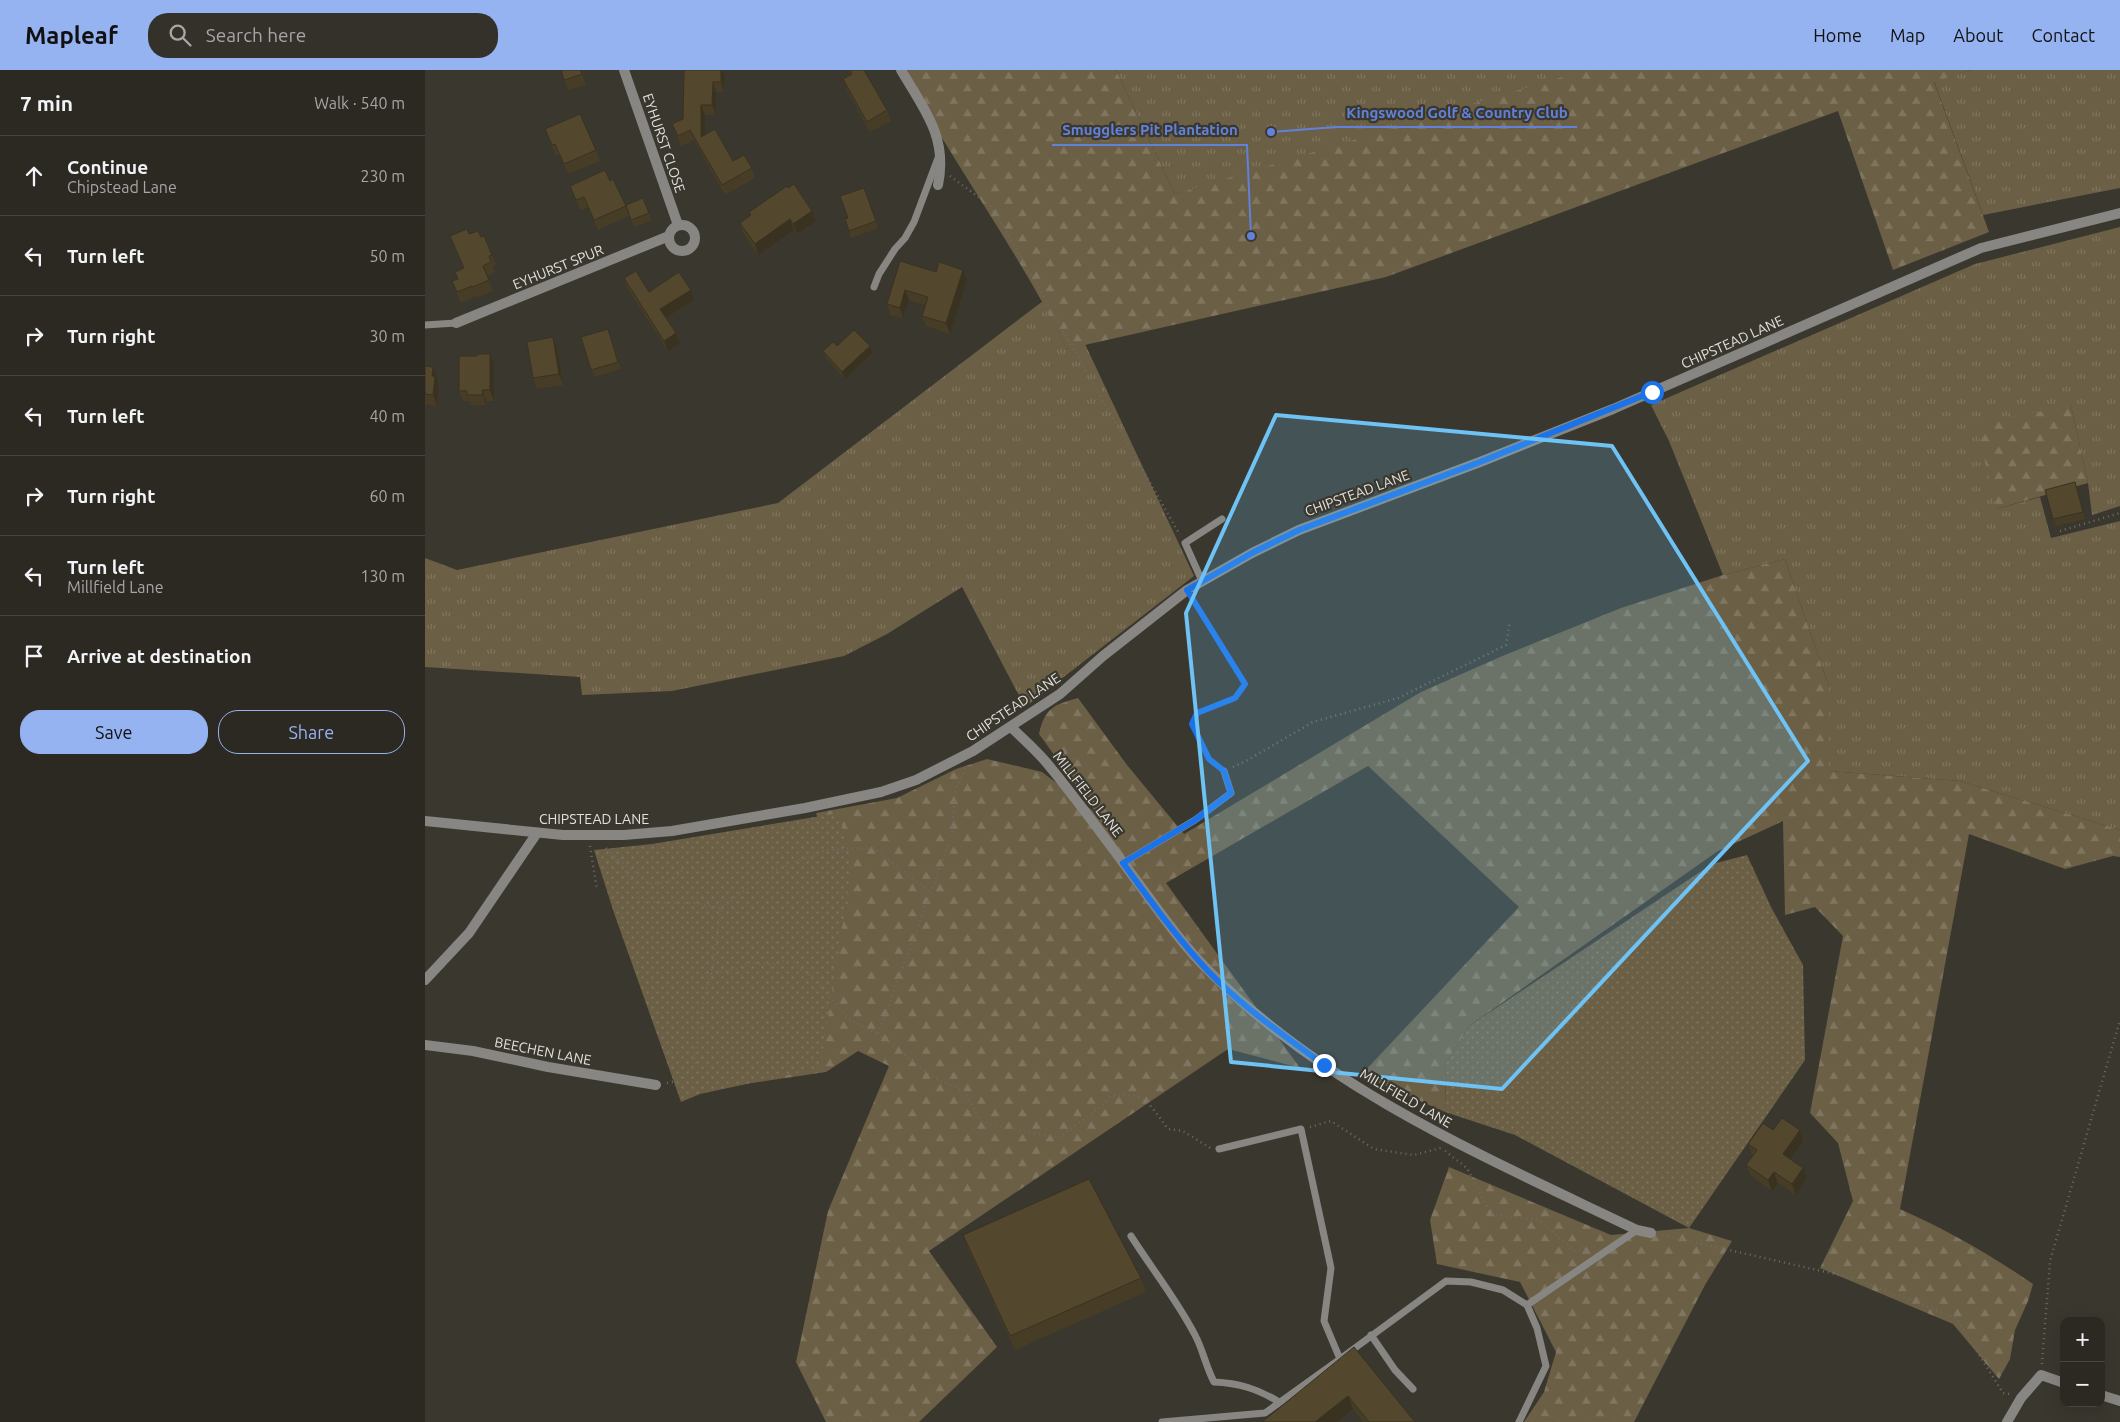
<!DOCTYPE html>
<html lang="en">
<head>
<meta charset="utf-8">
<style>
	:root { --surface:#2c2923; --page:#34312b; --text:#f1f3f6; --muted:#a6a6a6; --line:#484541; --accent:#95b2f1 }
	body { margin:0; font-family:Ubuntu,sans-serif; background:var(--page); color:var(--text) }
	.controls { position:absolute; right:15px; bottom:15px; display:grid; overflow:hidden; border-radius:10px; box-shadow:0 5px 20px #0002 }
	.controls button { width:45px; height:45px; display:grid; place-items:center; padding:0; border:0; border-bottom:1px solid var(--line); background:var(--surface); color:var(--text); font:25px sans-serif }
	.stop { position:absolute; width:15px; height:15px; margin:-11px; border:4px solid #1a73e8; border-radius:50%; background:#fff }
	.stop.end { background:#1a73e8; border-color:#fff; box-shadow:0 1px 5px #0008 }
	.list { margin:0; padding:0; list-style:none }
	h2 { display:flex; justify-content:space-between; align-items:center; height:65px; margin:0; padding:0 20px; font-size:21px }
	h2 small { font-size:16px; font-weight:400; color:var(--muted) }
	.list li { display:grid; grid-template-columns:32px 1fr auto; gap:15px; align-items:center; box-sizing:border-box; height:80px; padding:0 20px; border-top:1px solid var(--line) }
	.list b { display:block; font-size:19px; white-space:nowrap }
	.list p { margin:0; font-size:16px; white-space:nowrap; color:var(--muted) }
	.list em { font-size:16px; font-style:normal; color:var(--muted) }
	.actions { display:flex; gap:10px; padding:15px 20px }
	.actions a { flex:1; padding:11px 0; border:1px solid var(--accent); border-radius:20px; text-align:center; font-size:18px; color:var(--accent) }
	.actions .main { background:var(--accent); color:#111 }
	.icon { flex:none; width:28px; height:28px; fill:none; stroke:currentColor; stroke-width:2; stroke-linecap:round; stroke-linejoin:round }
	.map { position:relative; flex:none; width:1695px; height:1352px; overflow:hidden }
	header { display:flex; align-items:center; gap:30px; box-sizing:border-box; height:70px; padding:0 25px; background:var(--accent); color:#111 }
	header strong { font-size:24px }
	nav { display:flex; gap:28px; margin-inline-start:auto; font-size:18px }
	.search { width:350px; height:45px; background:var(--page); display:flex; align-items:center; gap:12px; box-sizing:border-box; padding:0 18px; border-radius:20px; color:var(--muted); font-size:19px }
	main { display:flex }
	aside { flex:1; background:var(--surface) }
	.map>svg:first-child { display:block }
	.grass { fill:url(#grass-tufts) }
	.forest { fill:url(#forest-firs) }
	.park { fill:url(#park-dots) }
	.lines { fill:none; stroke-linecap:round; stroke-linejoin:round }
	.path { stroke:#6d6b64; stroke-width:2.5; stroke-dasharray:1 4; stroke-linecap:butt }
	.service { stroke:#878682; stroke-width:7 }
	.minor { stroke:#878682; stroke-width:10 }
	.tertiary { stroke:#878682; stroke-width:10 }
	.wall { fill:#473d27 }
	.shaded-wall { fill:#3a3220 }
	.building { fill:#53472d; stroke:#3a3220 }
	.route { stroke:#1a73e8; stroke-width:6 }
	.marked { fill:#6fc2f4; fill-opacity:0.2; stroke:#6fc2f4; stroke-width:4; stroke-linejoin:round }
	.labels { text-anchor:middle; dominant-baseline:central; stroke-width:4.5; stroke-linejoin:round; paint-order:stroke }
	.street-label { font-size:14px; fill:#e3e1dd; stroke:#3a372f }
	.leader { fill:none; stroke:#6281da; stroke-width:2 }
	.callout-dot { fill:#6281da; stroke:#3a372f; stroke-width:2 }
	.callout-label { font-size:15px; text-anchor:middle; font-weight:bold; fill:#6281da; stroke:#3a372f; stroke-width:4.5; stroke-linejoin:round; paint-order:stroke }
</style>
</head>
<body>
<header>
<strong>Mapleaf</strong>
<div class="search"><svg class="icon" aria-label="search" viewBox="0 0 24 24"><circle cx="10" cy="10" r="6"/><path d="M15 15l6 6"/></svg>Search here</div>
<nav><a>Home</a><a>Map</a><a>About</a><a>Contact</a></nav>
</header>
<main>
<aside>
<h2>7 min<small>Walk · 540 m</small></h2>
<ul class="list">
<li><svg class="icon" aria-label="ahead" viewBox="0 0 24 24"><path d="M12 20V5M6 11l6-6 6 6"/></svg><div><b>Continue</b><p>Chipstead Lane</p></div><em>230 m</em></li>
<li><svg class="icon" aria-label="left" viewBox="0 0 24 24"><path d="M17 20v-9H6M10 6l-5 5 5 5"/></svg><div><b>Turn left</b></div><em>50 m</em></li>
<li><svg class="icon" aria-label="right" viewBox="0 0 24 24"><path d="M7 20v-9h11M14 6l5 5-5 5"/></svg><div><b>Turn right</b></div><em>30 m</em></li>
<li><svg class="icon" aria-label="left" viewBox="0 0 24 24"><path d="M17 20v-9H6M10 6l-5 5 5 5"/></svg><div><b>Turn left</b></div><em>40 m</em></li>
<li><svg class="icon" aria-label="right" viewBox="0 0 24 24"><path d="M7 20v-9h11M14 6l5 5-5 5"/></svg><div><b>Turn right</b></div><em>60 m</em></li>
<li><svg class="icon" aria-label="left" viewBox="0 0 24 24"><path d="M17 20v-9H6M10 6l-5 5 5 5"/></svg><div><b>Turn left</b><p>Millfield Lane</p></div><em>130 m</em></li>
<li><svg class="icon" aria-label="arrive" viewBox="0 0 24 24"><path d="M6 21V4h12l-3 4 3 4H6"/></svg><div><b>Arrive at destination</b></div></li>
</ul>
<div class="actions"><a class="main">Save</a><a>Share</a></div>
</aside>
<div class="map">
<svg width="1695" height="1352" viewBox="0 0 1695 1352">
	<defs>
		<pattern id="grass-tufts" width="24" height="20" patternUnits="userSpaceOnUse" patternTransform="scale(1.25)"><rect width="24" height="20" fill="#6b5f45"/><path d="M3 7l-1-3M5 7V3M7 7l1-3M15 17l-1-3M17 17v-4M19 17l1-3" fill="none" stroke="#80765f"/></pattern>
		<pattern id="forest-firs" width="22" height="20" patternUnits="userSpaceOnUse" patternTransform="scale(1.25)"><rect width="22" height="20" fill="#6b5f45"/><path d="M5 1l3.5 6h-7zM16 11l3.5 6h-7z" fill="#80765f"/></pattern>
		<pattern id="park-dots" width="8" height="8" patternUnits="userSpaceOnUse" patternTransform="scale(1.25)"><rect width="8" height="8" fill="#6b5f45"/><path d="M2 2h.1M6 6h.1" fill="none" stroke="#80765f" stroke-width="1.8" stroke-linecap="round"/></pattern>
	</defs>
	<rect width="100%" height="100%" fill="#3a372f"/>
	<!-- grass -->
	<path class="grass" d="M691,0H1194L750,124Z
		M1546,0H1695V118L1558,145L1509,11Z
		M1695,157V436L1667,445L1663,413L1646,336L1571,439L1615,427L1626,468L1695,451V760L1535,711L1404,701V617L1360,489L1298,505L1244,371L1226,335L1550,194Z
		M618,231L642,279L660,274L769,506L600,637L537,517L462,564L419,586L247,621L157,625L155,607L0,597V488L32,500L353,433Z"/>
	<!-- forest -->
	<path class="forest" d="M478,0H691L750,124L1160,0H1546L1509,12L1564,162L1468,200L1413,41L961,207L642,279C594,182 529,95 478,0Z
		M1646,336L1663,413L1571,439L1551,353Z
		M1360,489L1404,617V701L1535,711L1695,760V787L1688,786L1640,799L1544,764L1475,1139C1522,1160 1566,1185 1608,1214L1603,1231L1590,1260L1585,1289L1574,1309L1528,1254L1395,1198L1428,1131L1413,1073L1385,1043L1418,866L1390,837L1360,845L1358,751L1293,781L1044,956L1021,993L1020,1042L936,1005L1094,837L943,696L741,813L875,998L803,979L504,1181L572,1277L494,1352H401L371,1292L403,1141L464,996L433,981L401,1002L293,1018L405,789L391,743L472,728L531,699L562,689L617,702L672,744L614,664C620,638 628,635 653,628L702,695L759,764L996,622L1075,587L1196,538L1298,505Z
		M1024,1097L1186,1165L1264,1158L1307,1171L1280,1215L1209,1352H1099L1119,1322L1131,1282L1095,1212L1012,1194L1005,1150Z"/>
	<!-- park -->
	<path class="park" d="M414,743L427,796L395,998L275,1024L256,1032L189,843L169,780L227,774Z
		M1322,785L1346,837L1378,895L1380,990L1264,1158L1090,1065L1020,1042L1021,993L1044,956L1287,794Z"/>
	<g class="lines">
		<!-- path -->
		<path class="path" d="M525,106L567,137L755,465
			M1635,461L1695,443
			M768,530L820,614L810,628L772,643L767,654L784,689L791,694
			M808,697L821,691L888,652L973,628L1081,575L1085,551
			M540,698L530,722L527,765L453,964L508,1007L539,1021L556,1052L633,1068L676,1037L685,1026C719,1020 725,1035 743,1059L758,1061L785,1078
			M165,776L172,820
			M181,778L211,815L214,832L271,833L296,838
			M186,783L224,814C239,813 248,813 257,800
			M286,903L311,899L325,892L348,895L358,891L368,893L391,910L424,949L453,964
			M242,1013L251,1011L269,995L275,950L288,894L296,838L346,802L400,780L448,778L505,822
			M885,1057L906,1051L949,1079L989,1085L1016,1078
			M1020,1081L1042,1098L1066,1144L1114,1150L1149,1181L1164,1179
			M1237,1165L1428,1208L1531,1248L1578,1323L1585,1324
			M1617,1294L1625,1191L1695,950"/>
		<!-- service -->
		<path class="service" d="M449,217L454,204L470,179L480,168L489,152L513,88
			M0,255L31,253
			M777,511L760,473L797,449
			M698,793L770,750L806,723L799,701
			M794,1079L876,1059L906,1198L899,1251L915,1289L1021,1211L1046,1212L1078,1220L1102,1235L1212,1160
			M706,1166C727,1199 752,1230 770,1265C778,1280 781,1297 789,1312C814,1313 833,1319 854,1332
			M946,1265L970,1300L988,1319
			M737,1352L840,1343L915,1289
			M1094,1352L1121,1296L1112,1258L1102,1235"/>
		<!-- minor -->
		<path class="minor" d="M199,0L253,155
			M476,0C499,39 523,67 513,115
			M244 168a13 13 0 1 1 26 0a13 13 0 1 1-26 0Z
			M31,253L244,166
			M586,657C597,668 610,679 621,692C651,728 680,768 708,806C732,838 756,874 785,902C904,1021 1062,1088 1212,1160L1226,1163
			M0,910L44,863L112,763
			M0,975L48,981L123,997L231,1015
			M1676,1325L1695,1331
			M1582,1352L1596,1328L1616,1305L1639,1313"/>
		<!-- tertiary -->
		<path class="tertiary" d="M0,751L138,765H199L247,761L380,738L456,722L491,710L548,681L635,624L678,586L762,520L827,483L874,460L1055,392L1188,339L1556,178L1695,143"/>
	</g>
	<!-- wall -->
	<path class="wall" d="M156,0L161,15L143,20L139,10Z
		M259,0H297L300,6L299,22H291V45H280V65L308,91L327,98L330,108L300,125L269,70L256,76L247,54L258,49Z
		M423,0H439L462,40L466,51L445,62L422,20L418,9L426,5Z
		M120,59L171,80L175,91L143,104L134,84L131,86Z
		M185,111L201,135L218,128L227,150L209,157L203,143L204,146L173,160L163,137L155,140L145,116Z
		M439,118L453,158L426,168L420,149L423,148Z
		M387,141L391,151L372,164L369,160L333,185L318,163L315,153L325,146L324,142Z
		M44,164L56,167L67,185L71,195L68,197L70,202L62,206L68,221L52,228L51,226L36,233L27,211L33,209L38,198L25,166Z
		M475,191L511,202L542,210L525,264L501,256L497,246L500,235L484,230L478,248L465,245L462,234Z
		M199,208L224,222L266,220L269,230L241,248L251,263L255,274L243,281L203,219Z
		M183,259L196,299L169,307L156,267Z
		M412,276L447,283L420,309L401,288L398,281Z
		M132,278L138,315L112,319L108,308Z
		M65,284L69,294V331H61V335H46L44,331H38L34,321Z
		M0,296L8,297L12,307V310L14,316L12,336L0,334Z
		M1650,412L1660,449L1631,456L1628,449Z
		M1348,1060H1375L1378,1071L1365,1089L1382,1108L1371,1125L1353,1113L1347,1121L1325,1105L1321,1095L1328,1085L1327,1084L1323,1074Z
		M538,1165L716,1208L721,1222L590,1280L543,1179Z
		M929,1277L990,1352H938L928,1339L912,1352Z"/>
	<!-- shaded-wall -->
	<path class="shaded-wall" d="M296,0H297L300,6L299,22L296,12Z
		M288,12L291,22V45L287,35Z
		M276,35L280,45V77L276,67Z
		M387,141L391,151L372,164L368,154Z
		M365,149L369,160L333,185L330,174Z
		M538,200L542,210L525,264L521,253Z
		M266,220L269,230L239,249L235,239Z
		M480,220L484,230L478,248L475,238Z
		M251,263L255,274L243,281L239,271Z
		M128,267L132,278L138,315L134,304Z
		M445,276L447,283L420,309L417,302Z
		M65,284L69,294V331L65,320Z
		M8,297L12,307V310L14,316L12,336L8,325L7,306Z
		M57,320L61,331V335L58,325Z
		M1375,1060L1378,1071L1362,1094L1358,1084Z
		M1378,1098L1382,1108L1371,1125L1367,1114Z
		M1349,1102L1353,1113L1347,1121L1343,1110Z
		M923,1326L928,1339L912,1352H890Z"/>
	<!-- building -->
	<path class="building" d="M136,0H156L157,4L139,10Z
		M259,0H296V12H288L287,35H276V67L290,59L308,91L319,85L327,98L297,115L265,60L253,66L247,54L258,49Z
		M425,0H439L462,40L442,52L418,9L427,4Z
		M155,44L171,80L139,94L130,74L127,75L120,59Z
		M180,100L185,111L188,109L201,136L169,150L159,127L151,130L145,116Z
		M369,114L387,141L368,154L365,149L330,174L315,153L326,145L324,142L362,116L363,118Z
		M439,118L451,151L424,161L420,149L423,148L415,126Z
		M218,128L224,143L206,150L201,135Z
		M42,159L44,164L53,161L56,167L59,166L67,185L64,186L66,192L58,196L64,210L48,217L47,216L32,222L27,211L33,209L30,202L39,198L25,166Z
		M475,191L511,202L514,192L538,200L521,253L497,246L503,227L480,220L475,238L462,234Z
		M211,201L224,222L254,202L266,220L235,239L251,263L239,271L199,208Z
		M183,259L193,292L166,300L156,267Z
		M429,260L445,276L417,302L398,281L408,272L412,276Z
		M128,267L134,304L108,308L102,272Z
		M52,284H65V320H57L58,325H42V321H34V286H52Z
		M0,296L8,297L7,306H10L8,325L0,324Z
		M1650,412L1658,442L1628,449L1620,420Z
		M1357,1048L1375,1060L1358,1084L1378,1098L1367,1114L1349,1102L1343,1110L1321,1095L1332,1080L1323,1074L1338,1053L1348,1060Z
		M664,1109L716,1208L585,1266L538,1165Z
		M929,1277L990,1352H944L923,1326L890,1352H837Z"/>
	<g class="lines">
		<!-- route -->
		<path class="route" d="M899,995C859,965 817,937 783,901C752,868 725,830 698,793L770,750L806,723L799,701L784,689L767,654L772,643L810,628L820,614L762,520L827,483L874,460L1055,392L1227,322"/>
	</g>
	<!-- marked area -->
	<path class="marked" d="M851,345L1187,376L1383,691L1077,1019L806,992L761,543Z"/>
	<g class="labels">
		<!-- street labels -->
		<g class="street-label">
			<text transform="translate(239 73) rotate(71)">EYHURST CLOSE</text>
			<text transform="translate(133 197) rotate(-22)">EYHURST SPUR</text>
			<text transform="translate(1307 272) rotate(-24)">CHIPSTEAD LANE</text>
			<text transform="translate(932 423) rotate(-20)">CHIPSTEAD LANE</text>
			<text transform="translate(588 637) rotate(-34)">CHIPSTEAD LANE</text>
			<text transform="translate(663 724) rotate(52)">MILLFIELD LANE</text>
			<text x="169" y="749">CHIPSTEAD LANE</text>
			<text transform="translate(118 981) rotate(11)">BEECHEN LANE</text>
			<text transform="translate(981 1028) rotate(30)">MILLFIELD LANE</text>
		</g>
	</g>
	<!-- callouts -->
	<path class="leader" d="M846 62L911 57H1152M826 166L822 75H627"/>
	<g class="callout-dot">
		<circle cx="846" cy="62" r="5"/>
		<circle cx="826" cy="166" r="5"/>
	</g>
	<g class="callout-label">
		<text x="1032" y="48">Kingswood Golf &amp; Country Club</text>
		<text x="725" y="65">Smugglers Pit Plantation</text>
	</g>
</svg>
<div class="controls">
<button>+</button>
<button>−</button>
</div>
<div class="stop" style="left:1227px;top:322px"></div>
<div class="stop end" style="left:899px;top:995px"></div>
</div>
</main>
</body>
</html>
